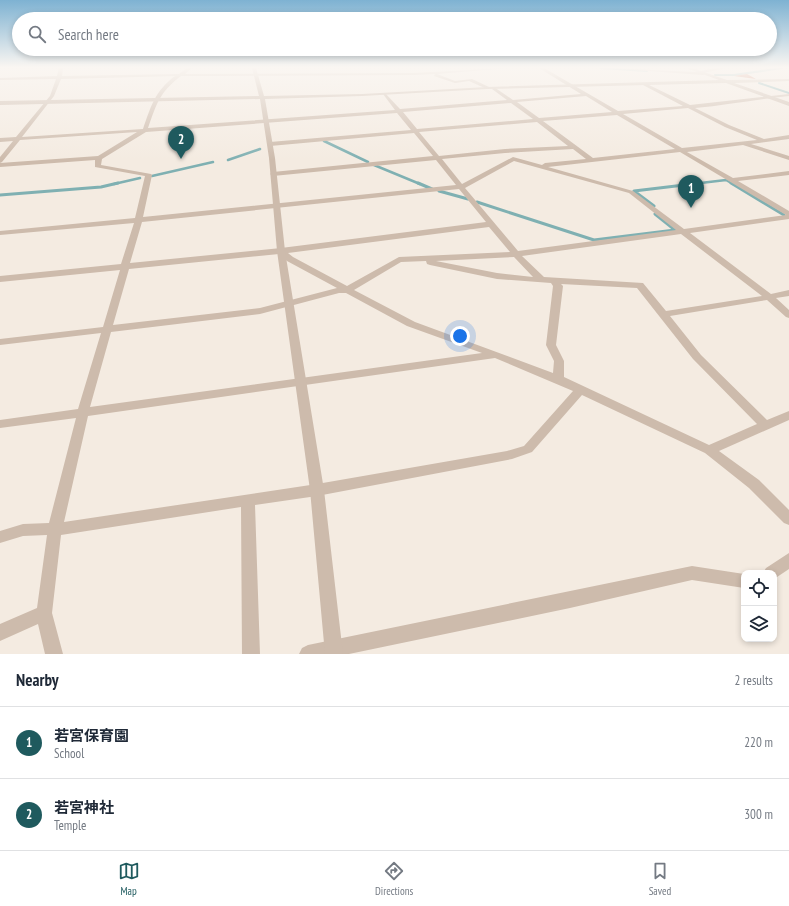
<!DOCTYPE html>
<html lang="en">
<head>
<meta charset="utf-8">
<style>
	:root { --surface:#fff; --page:#f6f6f7; --text:#1f2937; --muted:#747a83; --line:#e0e1e3; --accent:#1f5a5e }
	body { margin:0; font-family:"PT Sans Narrow","Noto Sans JP",sans-serif; background:var(--page); color:var(--text) }
	.controls { position:absolute; right:12px; bottom:12px; display:grid; overflow:hidden; border-radius:8px; box-shadow:0 2px 6px #0003 }
	.controls button { width:36px; height:36px; display:grid; place-items:center; padding:0; border:0; border-bottom:1px solid var(--line); background:var(--surface); color:var(--text); font:20px sans-serif }
	.you { position:absolute; left:460px; top:336px; width:14px; height:14px; margin:-10px; border:3px solid #fff; border-radius:50%; background:#1a73e8; box-shadow:0 0 0 6px #1a73e833 }
	.badge { display:grid; place-items:center; width:26px; height:26px; border-radius:50%; background:var(--accent); color:#fff; font-size:13px; font-weight:700 }
	.pin { position:absolute; translate:-50% -33px; filter:drop-shadow(0 1px 2px #0008) }
	.pin::after { content:''; position:absolute; top:21px; width:14px; height:12px; background:inherit; clip-path:polygon(0 0,100% 0,50% 100%) }
	.list { margin:0; padding:0; list-style:none }
	h2 { display:flex; justify-content:space-between; align-items:center; height:52px; margin:0; padding:0 16px; font-size:17px }
	h2 small { font-size:13px; font-weight:400; color:var(--muted) }
	.list li { display:grid; grid-template-columns:26px 1fr auto; gap:12px; align-items:center; box-sizing:border-box; height:72px; padding:0 16px; border-top:1px solid var(--line) }
	.list b { display:block; font-size:15px; white-space:nowrap }
	.list p { margin:0; font-size:13px; white-space:nowrap; color:var(--muted) }
	.list em { font-size:13px; font-style:normal; color:var(--muted) }
	.icon { flex:none; width:22px; height:22px; fill:none; stroke:currentColor; stroke-width:2; stroke-linecap:round; stroke-linejoin:round }
	.map { position:relative; flex:none; width:789px; height:654px; overflow:hidden }
	.search { position:absolute; background:var(--surface); box-shadow:0 2px 6px #0003; left:12px; right:12px; top:12px; height:44px; display:flex; align-items:center; gap:10px; box-sizing:border-box; padding:0 14px; border-radius:22px; color:var(--muted); font-size:15px }
	.sheet { height:196px; background:var(--surface) }
	nav { display:flex; justify-content:space-around; align-items:center; box-sizing:border-box; height:56px; border-top:1px solid var(--line); background:var(--surface); font-size:11px; color:var(--muted) }
	nav a { display:grid; justify-items:center; gap:2px }
	nav .on { color:var(--accent) }
	.map>svg:first-child { display:block }
	.lines { fill:none; stroke-linecap:round; stroke-linejoin:round }
	.stream-far2 { stroke:#7fb0b2; stroke-width:2 }
	.stream-far1 { stroke:#7fb0b2; stroke-width:2.5 }
	.stream { stroke:#7fb0b2; stroke-width:3 }
	.building { fill:#c8694b }
	.minor { fill:#cdbbac; fill-rule:evenodd }
	.tertiary { fill:#cdbbac; fill-rule:evenodd }
</style>
</head>
<body>
<div class="map">
<svg width="789" height="654" viewBox="0 0 789 654">
	<rect width="100%" height="100%" fill="#f4ebe1"/>
	<g class="lines">
		<!-- stream-far2 -->
		<path class="stream-far2" d="M600,68L647,71
			M715,75H734L782,68
			M759,83L789,93"/>
		<!-- stream-far1 -->
		<path class="stream-far1" d="M324,141L368,162
			M228,160L260,149
			M374,165L420,184
			M152,176L213,162
			M114,184L140,178
			M692,184L726,180L733,184"/>
		<!-- stream -->
		<path class="stream" d="M418,183L432,189
			M731,183L784,215
			M439,191L468,199
			M0,195L101,187L118,183
			M477,202L594,240L675,230L655,214
			M654,206L634,191L701,183"/>
	</g>
	<!-- building -->
	<path class="building" d="M747,74L756,79L734,76Z"/>
	<g class="lines">
		<!-- minor -->
		<path class="minor" d="M59,68H63L62,76L179,74L187,68H192L185,74L413,73L508,68L437,74L455,81L472,79L489,87L487,89L469,81L455,83L434,76L435,74L413,75L181,76C159,93 157,103 148,128L395,110L383,94L385,93L400,109L507,100L492,89L494,87L513,100L581,94L539,68H544L618,111L683,106L643,85L645,83L690,105L789,94V96C758,99 727,105 695,108L729,125L764,139L789,135V139L751,144L789,156V160L743,145L687,152L733,178L789,171V175L738,181L789,211V219L690,233L771,294L789,290V296L776,298L789,310V318L786,317L767,300L670,316L701,355L767,420L789,411V420L719,451L759,480L789,510V525L784,523L749,488L705,453L582,395L532,452L512,459L317,496L255,505L260,654H242L241,507L61,535L52,613L63,654H45L38,624L0,641V624L37,608L47,535L23,536L0,543V531L23,524L49,523L76,418L0,428V420L78,409L101,333L0,345V339L103,327L120,270L0,282V276L121,264L134,223L0,235V231L135,218L145,176L95,167V160L0,167V163L98,156L137,132L20,140L2,162L0,163V157L13,141L0,142V138L16,137L50,96L56,79L0,80V78L57,76ZM175,76C155,91 151,106 143,129L22,137L54,96L61,79ZM586,96L612,112L539,118L517,102ZM511,103L533,119L417,129L403,112ZM688,108L725,127L757,140L682,148L623,114ZM397,113L411,130L270,142L267,144L270,146L414,133L433,156L273,172L270,174L273,176L436,160L456,185L143,217L152,175L151,174L101,165L102,159L146,132ZM617,115L675,149L593,158L543,121ZM537,122L568,146L505,149L439,156L419,132ZM573,149L586,159L545,163L542,165L513,157L462,184L442,159L505,153ZM680,152L786,215L684,229L633,191L548,167ZM514,161L629,193L676,230L518,251L465,188ZM459,189L486,222L281,248L130,263L142,222ZM489,227L510,252L399,257L347,286L293,257L288,253ZM681,234L762,296L666,311L643,283L544,277L522,256ZM279,254L287,261L337,288L260,308L113,325L129,269ZM514,257L533,277L497,273L436,261ZM426,261L427,264L430,265L497,279L551,283L553,286L546,345L554,361L553,373L415,322L354,290L401,262ZM561,284L637,288L693,359L757,424L709,445L564,377V361L556,345L563,286ZM339,293H346L407,326L482,353L90,407L111,332L260,314ZM495,358L573,391L524,446L507,451L317,484L64,522L88,416Z
			M608,68L696,72L715,68H726L703,73L705,74L703,75Z
			M789,553V569L774,579V573H763L766,568Z
			M692,566L744,574V588L692,580L570,608L349,654H299L302,648L308,645Z"/>
		<!-- tertiary -->
		<path class="tertiary" d="M252,68H256L264,96L362,94L487,87L719,80L686,68H692L727,80L789,79V81L734,83L789,102V106L726,83L487,89L362,96L265,99L275,158L285,251L324,490L343,654H325L310,490L277,251L269,158L260,99L0,105V101L259,96Z"/>
	</g>
	<!-- sky -->
	<linearGradient id="sky" x2="0" y2="1"><stop stop-color="#7eb2d2"/><stop offset="0.42" stop-color="#faf6f2"/><stop offset="1" stop-color="#faf6f2" stop-opacity="0"/></linearGradient>
	<rect width="789" height="160" fill="url(#sky)"/>
</svg>
<div class="controls">
<button><svg class="icon" aria-label="locate" viewBox="0 0 24 24"><circle cx="12" cy="12" r="6"/><path d="M12 2v4M12 18v4M2 12h4M18 12h4"/></svg></button>
<button><svg class="icon" aria-label="layers" viewBox="0 0 24 24"><path d="M12 4l9 5-9 5-9-5zM3 14l9 5 9-5"/></svg></button>
</div>
<div class="you"></div>
<div class="pin badge" style="left:691px;top:208px">1</div>
<div class="pin badge" style="left:181px;top:159px">2</div>
<div class="search"><svg class="icon" aria-label="search" viewBox="0 0 24 24"><circle cx="10" cy="10" r="6"/><path d="M15 15l6 6"/></svg>Search here</div>
</div>
<section class="sheet">
<h2>Nearby<small>2 results</small></h2>
<ul class="list">
<li><span class="badge">1</span><div><b>若宮保育園</b><p>School</p></div><em>220 m</em></li>
<li><span class="badge">2</span><div><b>若宮神社</b><p>Temple</p></div><em>300 m</em></li>
</ul>
</section>
<nav>
<a class="on"><svg class="icon" aria-label="map" viewBox="0 0 24 24"><path d="M3 6l6-2 6 2 6-2v14l-6 2-6-2-6 2zM9 4v14M15 6v14"/></svg>Map</a>
<a><svg class="icon" aria-label="directions" viewBox="0 0 24 24"><path d="M12 3l9 9-9 9-9-9zM9 14v-3h6M13 9l2 2-2 2"/></svg>Directions</a>
<a><svg class="icon" aria-label="saved" viewBox="0 0 24 24"><path d="M7 4h10v16l-5-4-5 4z"/></svg>Saved</a>
</nav>
</body>
</html>
